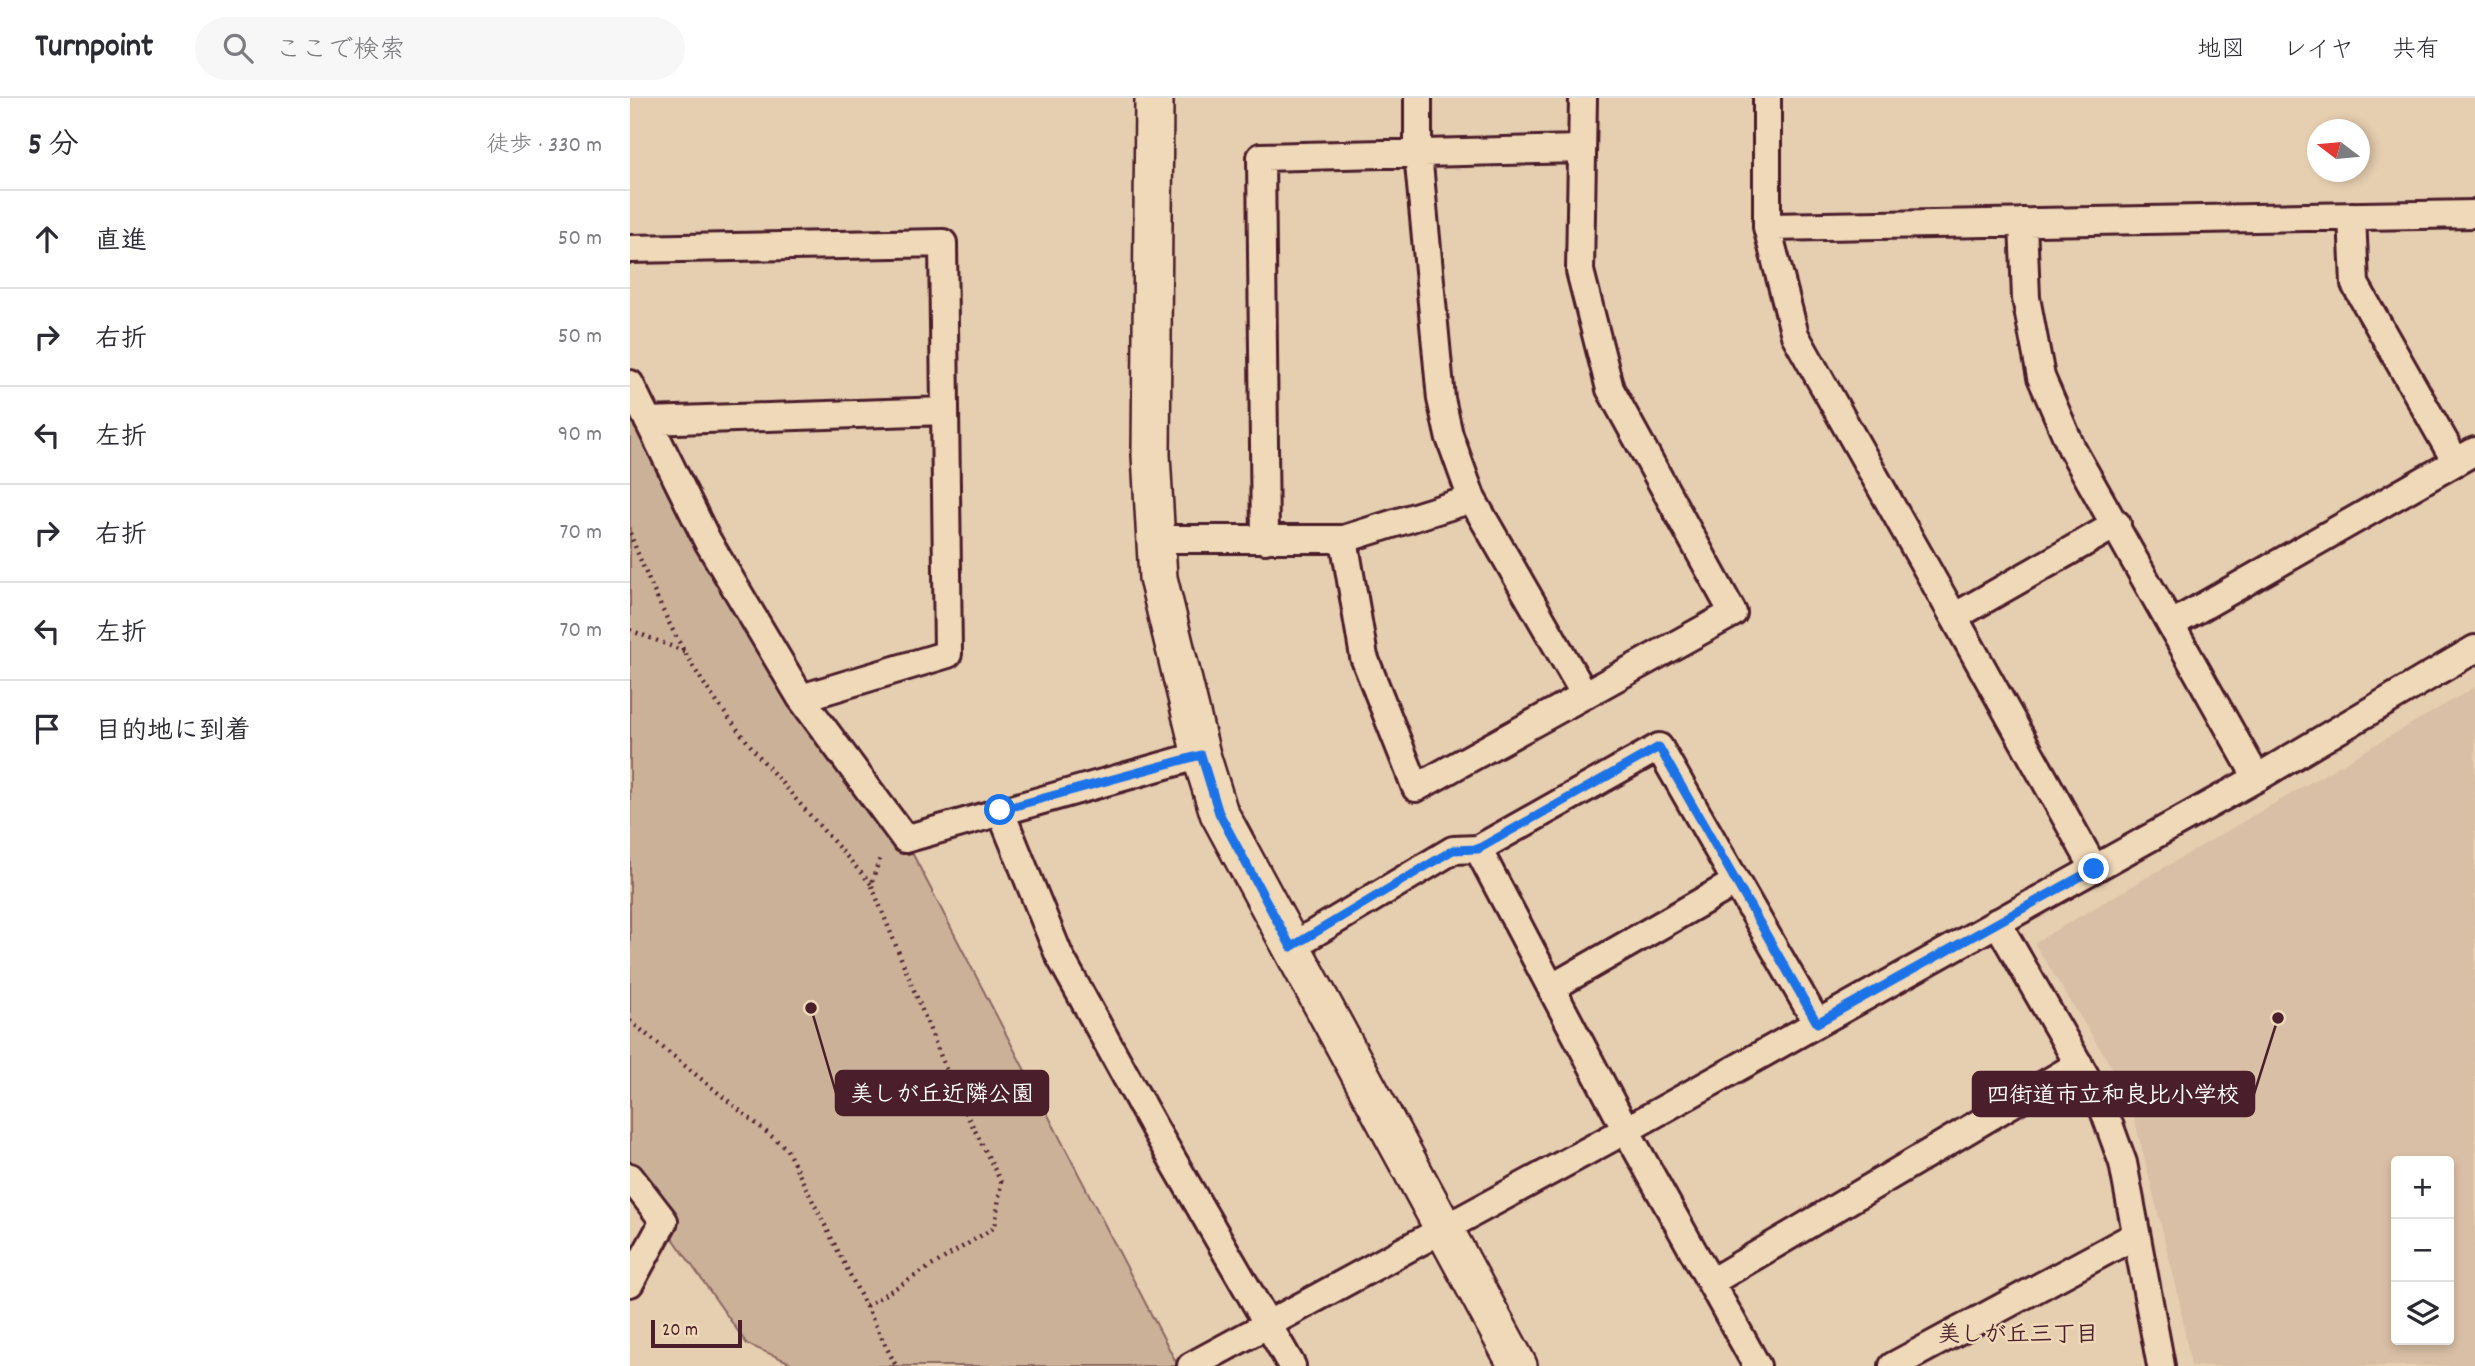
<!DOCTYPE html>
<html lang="ja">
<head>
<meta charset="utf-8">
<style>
	:root { --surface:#fff; --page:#f7f7f7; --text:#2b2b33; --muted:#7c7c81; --line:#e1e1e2 }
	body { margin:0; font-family:Dekko,"Klee One",sans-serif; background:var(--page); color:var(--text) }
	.controls { position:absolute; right:21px; bottom:21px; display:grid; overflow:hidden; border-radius:7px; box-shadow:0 4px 10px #0003 }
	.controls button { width:63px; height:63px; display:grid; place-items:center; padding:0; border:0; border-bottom:2px solid var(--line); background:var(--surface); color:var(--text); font:35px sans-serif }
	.compass { position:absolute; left:1677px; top:21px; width:63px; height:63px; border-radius:50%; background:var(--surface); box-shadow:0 4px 10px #0003; rotate:286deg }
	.scale { position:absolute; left:21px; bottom:18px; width:91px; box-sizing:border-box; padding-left:7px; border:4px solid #4a1f2b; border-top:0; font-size:19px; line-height:24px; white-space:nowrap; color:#4a1f2b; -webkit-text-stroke:5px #f0d9b8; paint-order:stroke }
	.stop { position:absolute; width:21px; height:21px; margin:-16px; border:5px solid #1a73e8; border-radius:50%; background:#fff }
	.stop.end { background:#1a73e8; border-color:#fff; box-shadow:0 2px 7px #0008 }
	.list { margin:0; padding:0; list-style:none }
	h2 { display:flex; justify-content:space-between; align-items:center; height:91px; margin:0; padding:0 28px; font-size:30px }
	h2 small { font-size:23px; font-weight:400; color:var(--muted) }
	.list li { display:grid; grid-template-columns:46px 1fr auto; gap:21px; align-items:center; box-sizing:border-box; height:98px; padding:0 28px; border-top:2px solid var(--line) }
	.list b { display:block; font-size:26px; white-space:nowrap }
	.list em { font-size:23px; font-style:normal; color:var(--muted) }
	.icon { flex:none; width:38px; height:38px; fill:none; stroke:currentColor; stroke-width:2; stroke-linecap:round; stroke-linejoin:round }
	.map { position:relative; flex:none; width:1845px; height:1268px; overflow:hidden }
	header { display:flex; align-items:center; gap:42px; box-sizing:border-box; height:98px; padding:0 35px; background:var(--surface); border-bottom:2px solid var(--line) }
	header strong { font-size:33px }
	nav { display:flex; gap:38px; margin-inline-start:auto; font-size:24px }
	.search { width:490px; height:63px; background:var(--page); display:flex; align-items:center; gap:18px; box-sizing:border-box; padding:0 24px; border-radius:38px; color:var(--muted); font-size:26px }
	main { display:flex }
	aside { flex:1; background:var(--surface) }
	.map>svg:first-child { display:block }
	.built { fill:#d9bfa5; fill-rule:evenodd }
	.green { fill:#ccb199; stroke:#8b6862; stroke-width:2 }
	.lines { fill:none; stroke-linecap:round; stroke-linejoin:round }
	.street-casing { stroke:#4a1f2b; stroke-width:32 }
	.secondary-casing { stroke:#4a1f2b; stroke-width:42 }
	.path { stroke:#4a1f2b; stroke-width:4.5; stroke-dasharray:2 5; stroke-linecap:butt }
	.street { stroke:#f0d9b8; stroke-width:26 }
	.secondary { stroke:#f0d9b8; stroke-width:37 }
	.route { stroke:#1a73e8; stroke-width:9 }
	.labels { text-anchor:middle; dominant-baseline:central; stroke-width:5; stroke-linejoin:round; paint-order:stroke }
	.neighbourhood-label { font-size:23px; font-weight:bold; fill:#4a1f2b; stroke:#f0d9b8 }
	.leader { fill:none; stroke:#4a1f2b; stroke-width:2.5 }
	.callout-dot { fill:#4a1f2b; stroke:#f0d9b8; stroke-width:2.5 }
	.callout { fill:#4a1f2b; stroke:#4a1f2b; stroke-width:2.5 }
	.callout-label { font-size:23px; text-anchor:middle; font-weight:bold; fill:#fff }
</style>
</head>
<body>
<header>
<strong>Turnpoint</strong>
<div class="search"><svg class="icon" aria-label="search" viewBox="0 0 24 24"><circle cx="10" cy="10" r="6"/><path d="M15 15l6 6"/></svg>ここで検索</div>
<nav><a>地図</a><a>レイヤ</a><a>共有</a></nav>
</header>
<main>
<aside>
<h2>5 分<small>徒歩 · 330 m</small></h2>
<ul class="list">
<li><svg class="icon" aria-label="ahead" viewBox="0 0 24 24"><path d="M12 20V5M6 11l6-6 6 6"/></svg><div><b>直進</b></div><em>50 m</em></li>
<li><svg class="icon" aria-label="right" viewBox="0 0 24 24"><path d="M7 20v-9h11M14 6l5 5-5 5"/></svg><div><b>右折</b></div><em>50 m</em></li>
<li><svg class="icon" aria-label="left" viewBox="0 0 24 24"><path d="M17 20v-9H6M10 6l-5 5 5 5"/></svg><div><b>左折</b></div><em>90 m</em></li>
<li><svg class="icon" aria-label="right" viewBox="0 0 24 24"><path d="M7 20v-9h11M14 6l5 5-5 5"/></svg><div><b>右折</b></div><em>70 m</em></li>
<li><svg class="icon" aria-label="left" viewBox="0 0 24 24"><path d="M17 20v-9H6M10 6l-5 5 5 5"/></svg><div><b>左折</b></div><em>70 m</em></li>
<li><svg class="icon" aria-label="arrive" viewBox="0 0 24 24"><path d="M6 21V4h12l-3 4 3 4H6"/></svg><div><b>目的地に到着</b></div></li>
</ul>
</aside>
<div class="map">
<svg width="1845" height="1268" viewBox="0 0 1845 1268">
	<rect width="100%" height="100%" fill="#e6ceb0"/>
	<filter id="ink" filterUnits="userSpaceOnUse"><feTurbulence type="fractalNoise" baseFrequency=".0143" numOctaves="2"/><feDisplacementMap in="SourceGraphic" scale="14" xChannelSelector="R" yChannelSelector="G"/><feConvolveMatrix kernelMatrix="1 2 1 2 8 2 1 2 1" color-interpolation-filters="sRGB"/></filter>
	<g filter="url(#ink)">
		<!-- built -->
		<path class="built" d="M1845,589V1268H1561L1547,1191L1498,995L1404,845ZM1766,1063H1819V1242H1766Z"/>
		<!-- green -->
		<path class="green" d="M0,286L77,442L275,741L548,1268H168L117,1246L0,1079Z"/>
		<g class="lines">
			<defs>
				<path id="street" d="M788,0V55L811,301L819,337L842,401L955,597
					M1137,0V129L1165,237L1324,519L1487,426
					M1722,118L1725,186L1826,364
					M1393,124L1396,200L1411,279L1442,351L1627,680
					M1137,129L1845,116
					M0,151L313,145L318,556L171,600
					M0,286L77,442L171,600L275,741L571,657
					M18,323L315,313
					M526,441H714L842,401
					M714,441L734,559L786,690L1103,515L980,291L950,173L953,0
					M635,442L631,59L950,51
					M1324,519L1464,770
					M1542,526L1845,353
					M370,712L429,857L526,1033L662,1268
					M1367,824L1472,1007L1493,1065L1531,1268
					M661,849L823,752L848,751
					M921,890L1106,784
					M0,1079L34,1123L0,1185
					M1081,1184L1449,966
					M561,1268L996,1032L1627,680L1845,551
					M1127,1268L996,1032L848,751L1029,649L1187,925
					M1263,1268L1506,1137"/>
				<path id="secondary" d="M524,0L521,357L528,480L571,657L589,715L888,1268"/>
			</defs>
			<!-- street casing -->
			<use href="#street" class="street-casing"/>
			<!-- secondary casing -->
			<use href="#secondary" class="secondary-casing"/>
			<!-- path -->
			<path class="path" d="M0,435C24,499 56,566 98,619C142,677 193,731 241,786
				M0,532L56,554
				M0,923L156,1050L266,1268
				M236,1208L365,1129L371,1084L324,991L241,786L251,757"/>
			<!-- street -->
			<use href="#street" class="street"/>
			<!-- secondary -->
			<use href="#secondary" class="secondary"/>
		</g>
	</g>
	<g class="lines" filter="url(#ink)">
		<!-- route -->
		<path class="route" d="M370,712L571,657L589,715L661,849L823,752L848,751L1029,649L1187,925L1464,771"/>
	</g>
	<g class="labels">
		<!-- neighbourhood labels -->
		<g class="neighbourhood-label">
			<text x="1388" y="1238">美しが丘三丁目</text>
		</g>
	</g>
	<!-- callouts -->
	<path class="leader" d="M181 910L206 995M1648 920L1624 996"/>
	<g class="callout-dot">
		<circle cx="181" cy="910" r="7"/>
		<circle cx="1648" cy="920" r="7"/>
	</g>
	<g class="callout">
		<rect x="206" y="973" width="212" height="44" rx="7"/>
		<rect x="1343" y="974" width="281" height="44" rx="7"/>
	</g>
	<g class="callout-label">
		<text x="312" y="1003">美しが丘近隣公園</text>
		<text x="1483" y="1004">四街道市立和良比小学校</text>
	</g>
</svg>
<div class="controls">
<button>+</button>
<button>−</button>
<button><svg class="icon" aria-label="layers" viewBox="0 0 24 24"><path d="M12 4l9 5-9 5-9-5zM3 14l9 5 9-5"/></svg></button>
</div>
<svg class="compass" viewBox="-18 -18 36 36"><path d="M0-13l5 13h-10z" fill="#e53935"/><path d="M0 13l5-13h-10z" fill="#7c7c81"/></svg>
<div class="scale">20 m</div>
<div class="stop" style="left:370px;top:712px"></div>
<div class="stop end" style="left:1464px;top:771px"></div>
</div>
</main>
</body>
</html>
